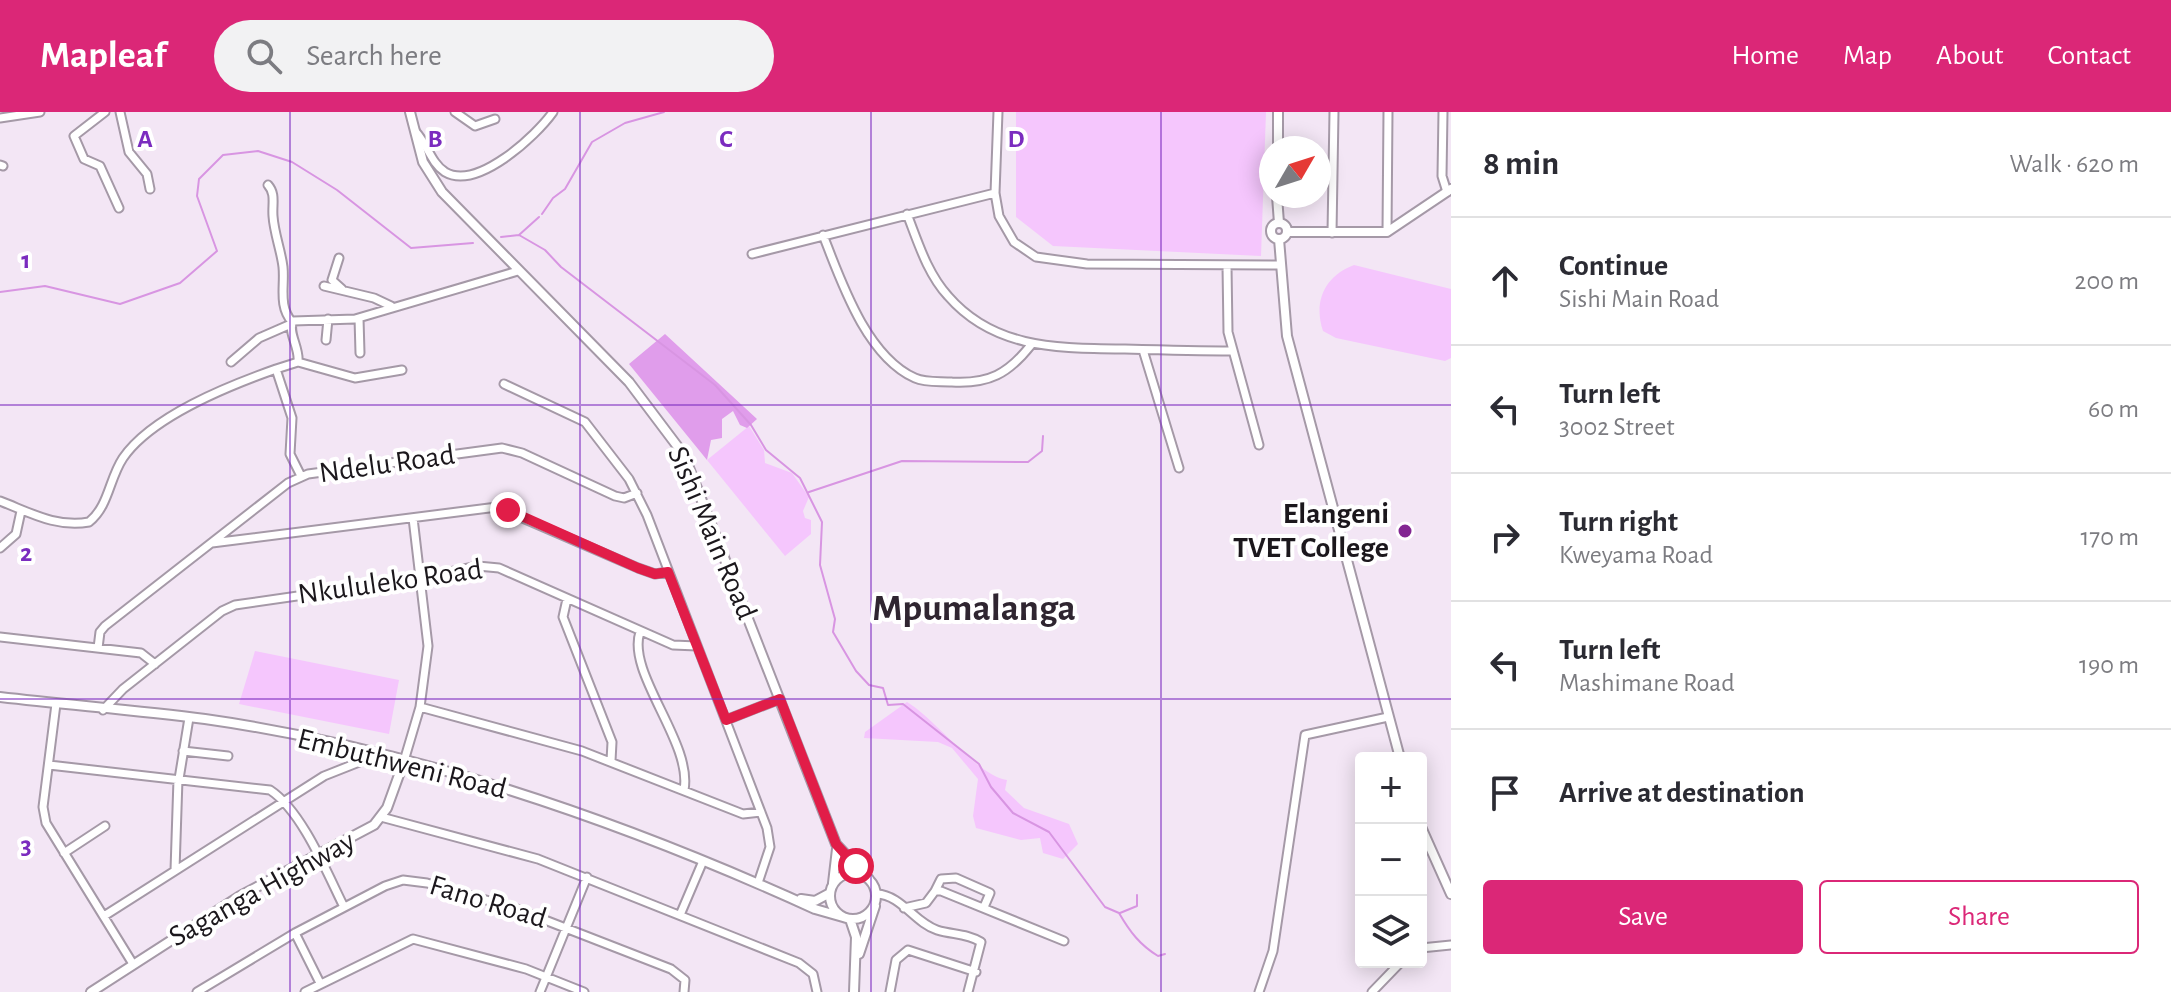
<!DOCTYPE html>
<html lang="en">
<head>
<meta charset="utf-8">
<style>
	:root { --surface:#fff; --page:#f2f2f3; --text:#2b2b33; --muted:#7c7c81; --line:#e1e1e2; --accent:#db2777 }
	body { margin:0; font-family:"Alegreya Sans",sans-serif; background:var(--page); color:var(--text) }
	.controls { position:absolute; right:24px; bottom:24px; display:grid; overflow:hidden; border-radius:8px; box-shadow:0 4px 20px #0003 }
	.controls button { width:72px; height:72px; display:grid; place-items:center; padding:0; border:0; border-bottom:2px solid var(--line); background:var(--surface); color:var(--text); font:40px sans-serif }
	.compass { position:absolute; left:1259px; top:24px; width:72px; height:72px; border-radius:50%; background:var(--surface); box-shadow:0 4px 20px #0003; rotate:51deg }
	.stop { position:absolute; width:24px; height:24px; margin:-18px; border:6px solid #e11d48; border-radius:50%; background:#fff }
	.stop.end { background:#e11d48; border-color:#fff; box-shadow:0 2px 8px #0008 }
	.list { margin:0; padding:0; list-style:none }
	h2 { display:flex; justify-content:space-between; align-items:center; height:104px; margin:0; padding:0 32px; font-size:34px }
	h2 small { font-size:26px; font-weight:400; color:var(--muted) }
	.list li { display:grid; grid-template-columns:52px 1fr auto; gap:24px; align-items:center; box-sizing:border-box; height:128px; padding:0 32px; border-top:2px solid var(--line) }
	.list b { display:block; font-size:30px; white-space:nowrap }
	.list p { margin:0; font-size:26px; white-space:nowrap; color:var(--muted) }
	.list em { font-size:26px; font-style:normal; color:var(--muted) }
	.actions { display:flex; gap:16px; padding:24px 32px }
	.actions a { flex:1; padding:18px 0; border:2px solid var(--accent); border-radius:8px; text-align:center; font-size:28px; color:var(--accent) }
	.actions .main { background:var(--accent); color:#fff }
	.icon { flex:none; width:44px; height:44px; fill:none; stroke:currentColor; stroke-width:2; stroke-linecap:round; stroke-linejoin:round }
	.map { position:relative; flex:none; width:1451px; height:880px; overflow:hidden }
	header { display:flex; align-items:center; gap:48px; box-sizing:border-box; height:112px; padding:0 40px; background:var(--accent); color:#fff }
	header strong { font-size:38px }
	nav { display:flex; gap:44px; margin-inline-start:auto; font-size:28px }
	.search { width:560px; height:72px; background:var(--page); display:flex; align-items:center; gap:20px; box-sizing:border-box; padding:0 28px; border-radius:44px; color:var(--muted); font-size:30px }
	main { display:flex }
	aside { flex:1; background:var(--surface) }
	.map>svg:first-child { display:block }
	.green { fill:#f5c6fd }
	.forest { fill:#e09deb }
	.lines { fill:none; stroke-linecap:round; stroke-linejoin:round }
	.stream { stroke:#d895e2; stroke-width:2 }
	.minor-casing { stroke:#a599a7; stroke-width:11 }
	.tertiary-casing { stroke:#a599a7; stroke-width:12 }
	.minor { stroke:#fff; stroke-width:7 }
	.tertiary { stroke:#fff; stroke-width:8 }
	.route { stroke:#e11d48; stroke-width:10 }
	.grid { fill:none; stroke:#7b2cbf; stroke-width:2; stroke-opacity:0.55 }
	.poi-dot { fill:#832692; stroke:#fff; stroke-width:3 }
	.labels { text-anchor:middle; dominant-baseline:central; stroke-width:8; stroke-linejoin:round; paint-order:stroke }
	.street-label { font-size:30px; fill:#1b171c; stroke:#fff }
	.poi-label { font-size:30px; font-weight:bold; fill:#1b171c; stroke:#fff; text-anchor:end }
	.district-label { font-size:38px; font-weight:bold; fill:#2f2530; stroke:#fff }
	.grid-label { font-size:26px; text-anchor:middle; font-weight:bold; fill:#7b2cbf; stroke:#fff; stroke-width:8; stroke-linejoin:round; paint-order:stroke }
</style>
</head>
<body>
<header>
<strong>Mapleaf</strong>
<div class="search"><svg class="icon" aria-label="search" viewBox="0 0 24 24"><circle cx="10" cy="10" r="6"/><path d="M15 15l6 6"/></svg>Search here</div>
<nav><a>Home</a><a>Map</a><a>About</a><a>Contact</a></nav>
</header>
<main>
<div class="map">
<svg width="1451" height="880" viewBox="0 0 1451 880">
	<rect width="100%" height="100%" fill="#f3e6f5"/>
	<!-- green -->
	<path class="green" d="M1016,0H1266L1261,144L1053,134L1016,105Z
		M1354,153L1451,177V246L1445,249L1336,226L1323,219C1313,189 1325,164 1354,153Z
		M749,314L764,338L765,351L792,361L809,385L803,399L805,406L811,408V422L785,444L707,348Z
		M255,539L399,568L389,622L239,592Z
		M907,590C936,607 977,664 1007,668L1005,678L1024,696L1069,712L1078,732L1063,747L1043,741L1040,726L1021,728L976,716L973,704L978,667L952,636L938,630L864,626L865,620Z"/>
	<!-- forest -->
	<path class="forest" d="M665,222L757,307L747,316L740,313L733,299L722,307V326L711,328L707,348L629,252Z"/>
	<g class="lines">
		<!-- stream -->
		<path class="stream" d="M542,102L553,86L565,77L592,30L625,11L664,0
			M519,123L545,138L561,155L715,273L751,313L766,338L800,366L822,410L820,453L835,507L833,520L856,559L869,573L883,576L888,593L903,592L979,652L991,675L1013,701L1049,720L1105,795L1119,801C1130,820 1140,833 1158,844L1165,842
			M501,125L519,123L539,105
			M0,180L45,174L120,192L180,171L217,139L197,84L199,67L223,43L258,39L292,50L337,78L411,136L473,131
			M809,380L902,349L1028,350L1042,339L1043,324
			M1120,801L1137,794V783"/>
		<defs>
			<path id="minor" d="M105,0L74,24L84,47L100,54L119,96
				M120,0L129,40L147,62L150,77
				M455,0L475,14L495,7
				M998,0L995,81L999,104L1014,130L1036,145L1087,152L1280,153
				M1443,0L1442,64L1447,80
				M0,6L40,0
				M416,20C427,32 431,51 445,60C477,79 536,24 553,0
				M0,53L3,54
				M268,73C276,82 272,92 273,104C274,121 281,138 283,155C285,174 278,194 292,210
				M907,102C918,130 927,161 948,184C994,237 1057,236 1122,237C1159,238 1195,239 1232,239
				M1387,120L1388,0
				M1332,121L1334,0
				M823,123C841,169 866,244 915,266C926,271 940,269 952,270C989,272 1008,262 1031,233
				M752,142L995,81
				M339,146L332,168L342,177
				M1227,154L1228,220L1259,333
				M324,174L374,186L391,194
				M359,206L360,241
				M326,228L328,207
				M1143,238L1179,356
				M231,250L259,226L291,212
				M298,250C300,236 287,220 293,209L355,207L518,159
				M276,257L298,250L355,266L402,258
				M504,272L585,310L629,367L647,403L767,716L770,735L758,771
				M0,389C29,400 56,416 89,410C109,394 109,367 123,346C152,304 228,274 276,257L292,306L290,342L301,364
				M212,431L497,395L638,456L655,462L668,460
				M0,436L16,422L21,399
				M567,487L563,505L612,630L611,649
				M640,520C626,561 693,631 684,678
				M0,525L141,541L155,552
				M98,536L100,520L105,514L288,371L308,362L502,336L522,341L615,384L624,386L637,381
				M56,592L43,695L46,711L133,852
				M420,595L582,639L743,702L761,700
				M103,598L123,577L222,499L235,493L422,466L478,454L499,456L673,533L697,534
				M726,608L780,587
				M183,639L228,644
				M404,649L420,595L428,534L413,406
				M49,653L270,678C302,699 327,761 344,795
				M179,667L189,606
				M381,705L538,747L799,851L813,862L817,880
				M64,741L105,714
				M175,758L178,667
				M935,779L941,767L956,766L990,781L984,795
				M877,782C901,783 915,811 937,818C953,823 966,821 981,830L968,880
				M904,796L926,791L935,779H941L1064,829
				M680,803L703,749
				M104,804L324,664L362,649L365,640
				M295,821L320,871
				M1421,836L1451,833
				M197,880L295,821L385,774L403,768L427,771L514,796L671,857L685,868L684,880
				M305,880L413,827L526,857L584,880
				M540,880L587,765
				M890,880L896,848L908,838L976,860
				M1259,880L1273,839L1305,623L1388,605
				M1372,880L1401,850"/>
			<path id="tertiary" d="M410,0L423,50L442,80L629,270L684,343L836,732L869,767
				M1278,36V0
				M1277,84L1279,111
				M1271 119a8 8 0 1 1 16 0a8 8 0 1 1-16 0Z
				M1287,120H1387L1451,77
				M1279,127L1287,224L1400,646
				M0,585C68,593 137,598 205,607C416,637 622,709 815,797L843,805
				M1421,715L1451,782
				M830 784a23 23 0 1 1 46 0a23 23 0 1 1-46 0Z
				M833,771L837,737
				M801,787L815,789L830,781
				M850,807L856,825L854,880
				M859,842L875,794
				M91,880L240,784L374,713L387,696L404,649"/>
		</defs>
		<!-- minor casing -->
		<use href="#minor" class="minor-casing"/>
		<!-- tertiary casing -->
		<use href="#tertiary" class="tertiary-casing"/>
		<!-- minor -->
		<use href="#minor" class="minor"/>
		<!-- tertiary -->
		<use href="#tertiary" class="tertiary"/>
	</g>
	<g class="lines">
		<!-- route -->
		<path class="route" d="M508,398L638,456L655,462L668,460L726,608L780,587L836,732L856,754"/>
	</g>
	<!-- grid -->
	<path class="grid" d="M290,0V880M580,0V880M871,0V880M1161,0V880M0,293H1451M0,587H1451"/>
	<!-- markers -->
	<circle class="poi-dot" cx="1405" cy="419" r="8"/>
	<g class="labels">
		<!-- street labels -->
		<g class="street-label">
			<text transform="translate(387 352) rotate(-8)">Ndelu Road</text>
			<text transform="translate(712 421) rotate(67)">Sishi Main Road</text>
			<text transform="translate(390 470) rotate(-8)">Nkululeko Road</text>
			<text transform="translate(402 652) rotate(14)">Embuthweni Road</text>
			<text transform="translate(262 777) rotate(-29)">Saganga Highway</text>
			<text transform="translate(488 790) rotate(17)">Fano Road</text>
		</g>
		<!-- poi labels -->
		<g class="poi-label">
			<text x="1389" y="402">Elangeni<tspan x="1389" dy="34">TVET College</tspan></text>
		</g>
		<!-- district labels -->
		<g class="district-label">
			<text x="974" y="497">Mpumalanga</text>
		</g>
	</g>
	<g class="grid-label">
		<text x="145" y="35">A</text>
		<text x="435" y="35">B</text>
		<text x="726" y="35">C</text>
		<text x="1016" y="35">D</text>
		<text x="26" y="156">1</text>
		<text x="26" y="449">2</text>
		<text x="26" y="742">3</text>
	</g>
</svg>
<div class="controls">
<button>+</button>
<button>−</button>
<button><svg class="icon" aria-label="layers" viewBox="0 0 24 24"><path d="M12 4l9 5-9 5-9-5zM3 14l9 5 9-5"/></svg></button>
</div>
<svg class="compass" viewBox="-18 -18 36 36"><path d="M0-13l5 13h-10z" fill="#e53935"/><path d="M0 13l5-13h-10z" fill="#7c7c81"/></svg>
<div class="stop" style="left:856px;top:754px"></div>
<div class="stop end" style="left:508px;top:398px"></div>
</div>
<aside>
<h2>8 min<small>Walk · 620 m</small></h2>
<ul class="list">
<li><svg class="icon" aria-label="ahead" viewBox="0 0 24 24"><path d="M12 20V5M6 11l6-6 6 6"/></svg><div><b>Continue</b><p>Sishi Main Road</p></div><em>200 m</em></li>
<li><svg class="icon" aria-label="left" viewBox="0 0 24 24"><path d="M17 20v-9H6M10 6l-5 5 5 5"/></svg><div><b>Turn left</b><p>3002 Street</p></div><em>60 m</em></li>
<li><svg class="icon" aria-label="right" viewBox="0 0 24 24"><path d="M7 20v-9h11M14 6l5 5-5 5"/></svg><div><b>Turn right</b><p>Kweyama Road</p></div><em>170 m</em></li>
<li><svg class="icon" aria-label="left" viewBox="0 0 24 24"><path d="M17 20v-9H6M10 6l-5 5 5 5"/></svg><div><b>Turn left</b><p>Mashimane Road</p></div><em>190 m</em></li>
<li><svg class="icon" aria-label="arrive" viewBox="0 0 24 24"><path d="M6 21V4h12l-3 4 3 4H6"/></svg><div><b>Arrive at destination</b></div></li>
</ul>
<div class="actions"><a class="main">Save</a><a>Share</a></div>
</aside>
</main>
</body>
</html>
